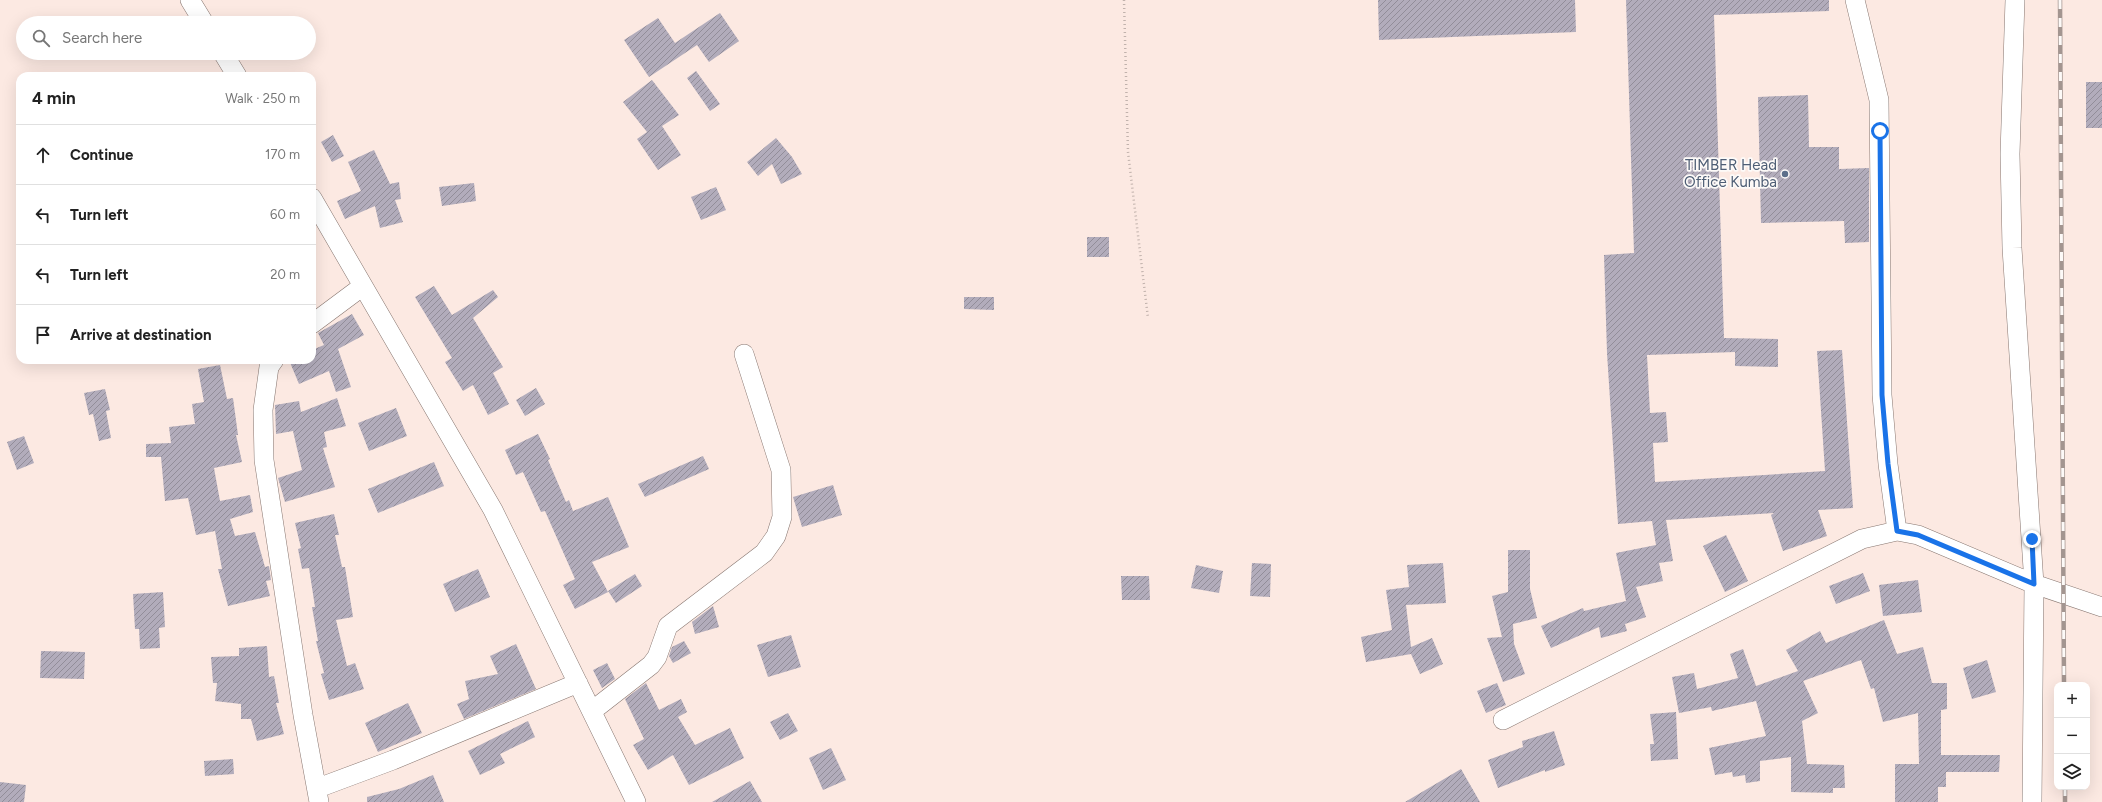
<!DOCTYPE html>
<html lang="en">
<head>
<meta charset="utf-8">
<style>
	:root { --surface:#fff; --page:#f2f2f2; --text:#222; --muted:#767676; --line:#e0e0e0 }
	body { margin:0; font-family:Figtree,sans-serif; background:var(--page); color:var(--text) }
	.controls { position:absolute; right:12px; bottom:12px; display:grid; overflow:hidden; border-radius:8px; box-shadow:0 4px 16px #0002 }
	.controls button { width:36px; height:36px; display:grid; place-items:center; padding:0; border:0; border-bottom:1px solid var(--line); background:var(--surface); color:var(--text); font:20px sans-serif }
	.stop { position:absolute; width:12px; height:12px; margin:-9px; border:3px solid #1a73e8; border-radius:50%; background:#fff }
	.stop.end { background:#1a73e8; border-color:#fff; box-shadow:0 1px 4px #0008 }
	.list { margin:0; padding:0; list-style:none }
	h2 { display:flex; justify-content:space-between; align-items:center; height:52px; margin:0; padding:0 16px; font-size:17px }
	h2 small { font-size:13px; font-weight:400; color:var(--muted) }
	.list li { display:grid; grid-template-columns:26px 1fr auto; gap:12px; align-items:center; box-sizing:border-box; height:60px; padding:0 16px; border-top:1px solid var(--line) }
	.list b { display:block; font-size:15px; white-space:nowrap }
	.list em { font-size:13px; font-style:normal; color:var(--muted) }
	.icon { flex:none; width:22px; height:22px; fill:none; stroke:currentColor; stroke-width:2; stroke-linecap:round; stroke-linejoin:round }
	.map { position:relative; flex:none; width:2102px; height:802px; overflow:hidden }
	.search { position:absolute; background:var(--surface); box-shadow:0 4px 16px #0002; left:16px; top:16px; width:300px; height:44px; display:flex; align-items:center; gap:10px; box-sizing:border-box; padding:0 14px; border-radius:22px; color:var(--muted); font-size:15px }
	.panel { position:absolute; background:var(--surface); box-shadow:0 4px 16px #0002; left:16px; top:72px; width:300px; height:292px; border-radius:12px }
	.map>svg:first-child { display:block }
	.building { fill:url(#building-hatch) }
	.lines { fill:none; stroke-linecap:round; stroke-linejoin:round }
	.minor-casing { stroke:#877670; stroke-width:20 }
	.path { stroke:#c1b2ac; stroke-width:2.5; stroke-dasharray:1 3; stroke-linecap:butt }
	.minor { stroke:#fff; stroke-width:19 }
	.rail-casing { stroke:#a39590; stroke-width:4.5 }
	.rail { stroke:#fdfaf8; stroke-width:3; stroke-dasharray:9; stroke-linecap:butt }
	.route { stroke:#1a73e8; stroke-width:5 }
	.service-dot { fill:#5c6f8a; stroke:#fdfaf8; stroke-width:1.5 }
	.labels { text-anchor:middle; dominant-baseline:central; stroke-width:3.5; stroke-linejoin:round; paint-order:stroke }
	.service-label { font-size:15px; fill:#4e5e75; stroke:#fdfaf8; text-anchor:end }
</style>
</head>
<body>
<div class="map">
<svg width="2102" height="802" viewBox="0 0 2102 802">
	<defs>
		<pattern id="building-hatch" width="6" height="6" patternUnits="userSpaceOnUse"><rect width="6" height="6" fill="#b2acbb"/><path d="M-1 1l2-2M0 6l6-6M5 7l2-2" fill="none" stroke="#928d99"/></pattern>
	</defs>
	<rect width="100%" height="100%" fill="#fce9e2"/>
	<!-- building -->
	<path class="building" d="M1378,0H1575L1576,32L1379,40Z
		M1626,0H1829V11L1714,15L1724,338L1778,339V367L1735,366V352L1647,355L1650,413L1666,412L1668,442L1653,443L1655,482L1825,471L1817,351L1842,350L1853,508L1818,510L1827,536L1783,551L1771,515L1774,513L1666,520L1673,561L1659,563L1663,581L1636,587L1646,617L1625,624L1627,631L1601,638L1599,627L1551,648L1541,626L1583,608L1584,611L1626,601L1616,553L1656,545L1652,521L1618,524L1607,353L1604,255L1634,253Z
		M720,13L739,41L709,62L697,45L649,77L624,40L658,18L675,43Z
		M696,71L720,104L710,111L687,78Z
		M652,80L679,115L662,126L681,155L658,170L637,139L647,132L623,102Z
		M2086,82H2102V128H2086Z
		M1808,95L1809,147H1839V169L1869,168V242L1845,243L1844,221L1761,223L1758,97Z
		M333,135L344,156L332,162L321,142Z
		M776,138L792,157L802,174L781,184L772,164L758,176L747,162Z
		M374,150L390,184L399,182L401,199L395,200L403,222L380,228L375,206L345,219L337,201L361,191L348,162Z
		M474,183L476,201L442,206L439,187Z
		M716,187L726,210L701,220L691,197Z
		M1087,237H1109V257H1087Z
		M434,286L452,315L493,290L498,297L473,318L503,367L493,373L509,404L488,415L473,385L463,391L445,362L452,358L415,297Z
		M964,297H994V310L964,309Z
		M352,314L364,335L338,349L351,387L336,392L329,371L299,384L289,360H312V350L324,345L318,333Z
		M220,365L227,399L233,398L238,435H236L242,462L214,468L220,501L250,495L253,512L230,519L235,536L255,532L265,567L269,566L271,580L266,581L270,596L228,606L218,569H222L215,531L196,535L188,498L165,501L161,457H146V444L171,443L169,427L195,424L192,404L204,402L198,369Z
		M536,388L545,404L525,416L516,400Z
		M105,389L110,410L106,411L111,438L99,441L93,414L89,415L84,393Z
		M337,398L346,426L324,432L327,447L323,448L335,487L285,502L278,478L302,470L293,431L276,434L275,405L299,401L301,412Z
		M396,408L407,436L369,451L358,423Z
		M538,434L550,459L548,460L566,502L569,500L573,511L608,497L629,547L592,562L608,592L575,609L563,585L575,579L545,511L541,512L523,472L516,475L505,450Z
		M24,436L34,463L17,470L7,442Z
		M703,456L709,469L645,497L638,484Z
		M434,462L444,486L378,513L368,489Z
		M833,485L842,515L802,527L793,497Z
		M334,514L339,535H335L342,567H345L353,617L336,620L347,666L355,663L364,689L329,700L321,674L324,673L316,641H318L312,607H315L309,568L302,569L298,549L301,548L295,523Z
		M1726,535L1748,581L1725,592L1703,546Z
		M1508,550H1530V589L1537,618L1513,624L1514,644L1525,674L1503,682L1487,638L1502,637L1492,596L1508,592Z
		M1252,563L1271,564L1270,597L1250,596Z
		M1443,563L1446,603L1406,605L1411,647L1432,638L1443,664L1420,674L1411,654L1366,662L1361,637L1392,630L1386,590L1409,587L1407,565Z
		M1196,565L1223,571L1219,593L1191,588Z
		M478,569L490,597L455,612L443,584Z
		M1863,573L1870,591L1836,604L1829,586Z
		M635,574L642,586L616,603L608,591Z
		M1121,576H1149L1150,600H1122Z
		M1918,580L1922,612L1883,616L1879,585Z
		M163,592L165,627L159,628L160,648L140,649L139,629H135L133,594Z
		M713,606L719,627L695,634L692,622Z
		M1884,620L1897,654L1923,647L1932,683H1947V709L1941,710V755H2000L1999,772H1946V787H1938V802H1895V764H1919L1918,713L1883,722L1874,688L1871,689L1861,660L1803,681L1799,672L1818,713L1802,721L1807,764L1844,765L1845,788H1833V793L1791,792V757L1760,761V781L1746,783L1745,775L1733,777L1732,772L1715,775L1709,748L1766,736L1756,701L1712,711L1711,707L1679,713L1672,677L1694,673L1697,689L1738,678L1730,654L1743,649L1756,686L1798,671L1786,650L1820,631L1826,643Z
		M791,635L801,667L768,677L757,645Z
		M684,641L691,653L673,663L669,656L672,647Z
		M516,644L536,689L464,719L457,704L469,699L465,681L498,674L490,656Z
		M267,646L269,677L274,676L279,703H276L284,734L257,741L251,719H241V704L215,701L217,683H213L211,657L239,656V648Z
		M41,651L85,652L84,679L40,678Z
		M1987,660L1996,692L1972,699L1963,668Z
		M607,663L615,679L602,688L593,670Z
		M646,683L659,710L681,699L687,712L678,717L695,745L730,728L744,758L689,785L673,755L648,770L633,745L644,739L625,699Z
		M1497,683L1506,705L1486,713L1477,691Z
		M408,703L422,733L378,752L365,723Z
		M1676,712L1678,759L1651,761L1650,744H1654L1650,714Z
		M788,713L798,731L780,740L770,722Z
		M528,721L535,737L500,754L505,763L480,775L468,751Z
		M1554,731L1565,765L1545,772V770L1498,788L1488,760L1523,747L1522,741Z
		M831,748L846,780L823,790L809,758Z
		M233,759L234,774L205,776L204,761Z
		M1461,769L1480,802H1405Z
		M433,775L444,802H367V797L399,789Z
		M750,781L762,802H712Z
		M0,782L26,785L24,802H0Z"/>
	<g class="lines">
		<defs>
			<path id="minor" d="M190,0L204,23
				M1855,0L1879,100L1882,395L1888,464L1897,531
				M2015,0L2010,154L2012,248L2034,584L2032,802
				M223,53L237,76
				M312,198L493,510L636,802
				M312,324L363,286
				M274,360L269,367L263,410L264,460L303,715L319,802
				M592,711L651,665L657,657L668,626L764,553L776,536L782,517L781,470L744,354
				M1503,720L1862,539L1897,531L1918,535L2034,584L2102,607
				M318,788L393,760L578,683"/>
		</defs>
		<!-- minor casing -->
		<use href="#minor" class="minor-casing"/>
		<!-- path -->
		<path class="path" d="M1124,0L1128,152L1148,318"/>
		<!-- minor -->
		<use href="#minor" class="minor"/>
		<defs>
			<path id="rail" d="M2060,0L2064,685
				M2065,787V802"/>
		</defs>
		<!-- rail casing -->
		<use href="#rail" class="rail-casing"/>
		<!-- rail -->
		<use href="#rail" class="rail"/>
	</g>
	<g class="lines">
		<!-- route -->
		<path class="route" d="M1880,131L1882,395L1888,464L1897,531L1918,535L2034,584L2032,539"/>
	</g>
	<!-- markers -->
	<circle class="service-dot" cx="1785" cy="174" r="4"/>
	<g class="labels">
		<!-- service labels -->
		<g class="service-label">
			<text x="1777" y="165">TIMBER Head<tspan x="1777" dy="17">Office Kumba</tspan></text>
		</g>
	</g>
</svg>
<div class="controls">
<button>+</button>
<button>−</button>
<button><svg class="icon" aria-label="layers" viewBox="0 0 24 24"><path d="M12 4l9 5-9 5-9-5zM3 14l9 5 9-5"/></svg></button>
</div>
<div class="stop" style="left:1880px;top:131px"></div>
<div class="stop end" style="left:2032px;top:539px"></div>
<div class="search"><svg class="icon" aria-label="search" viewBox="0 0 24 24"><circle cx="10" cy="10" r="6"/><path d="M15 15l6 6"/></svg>Search here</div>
<section class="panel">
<h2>4 min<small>Walk · 250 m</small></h2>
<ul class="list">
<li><svg class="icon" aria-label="ahead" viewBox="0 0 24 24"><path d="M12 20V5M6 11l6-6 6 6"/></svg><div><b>Continue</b></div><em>170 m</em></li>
<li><svg class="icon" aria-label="left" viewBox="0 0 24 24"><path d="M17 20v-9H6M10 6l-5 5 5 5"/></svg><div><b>Turn left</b></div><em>60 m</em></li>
<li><svg class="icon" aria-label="left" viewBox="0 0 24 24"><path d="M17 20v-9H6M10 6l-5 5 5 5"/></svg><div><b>Turn left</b></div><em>20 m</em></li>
<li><svg class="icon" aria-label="arrive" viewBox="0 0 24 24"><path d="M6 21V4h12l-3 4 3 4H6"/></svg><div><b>Arrive at destination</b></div></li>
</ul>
</section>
</div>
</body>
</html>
